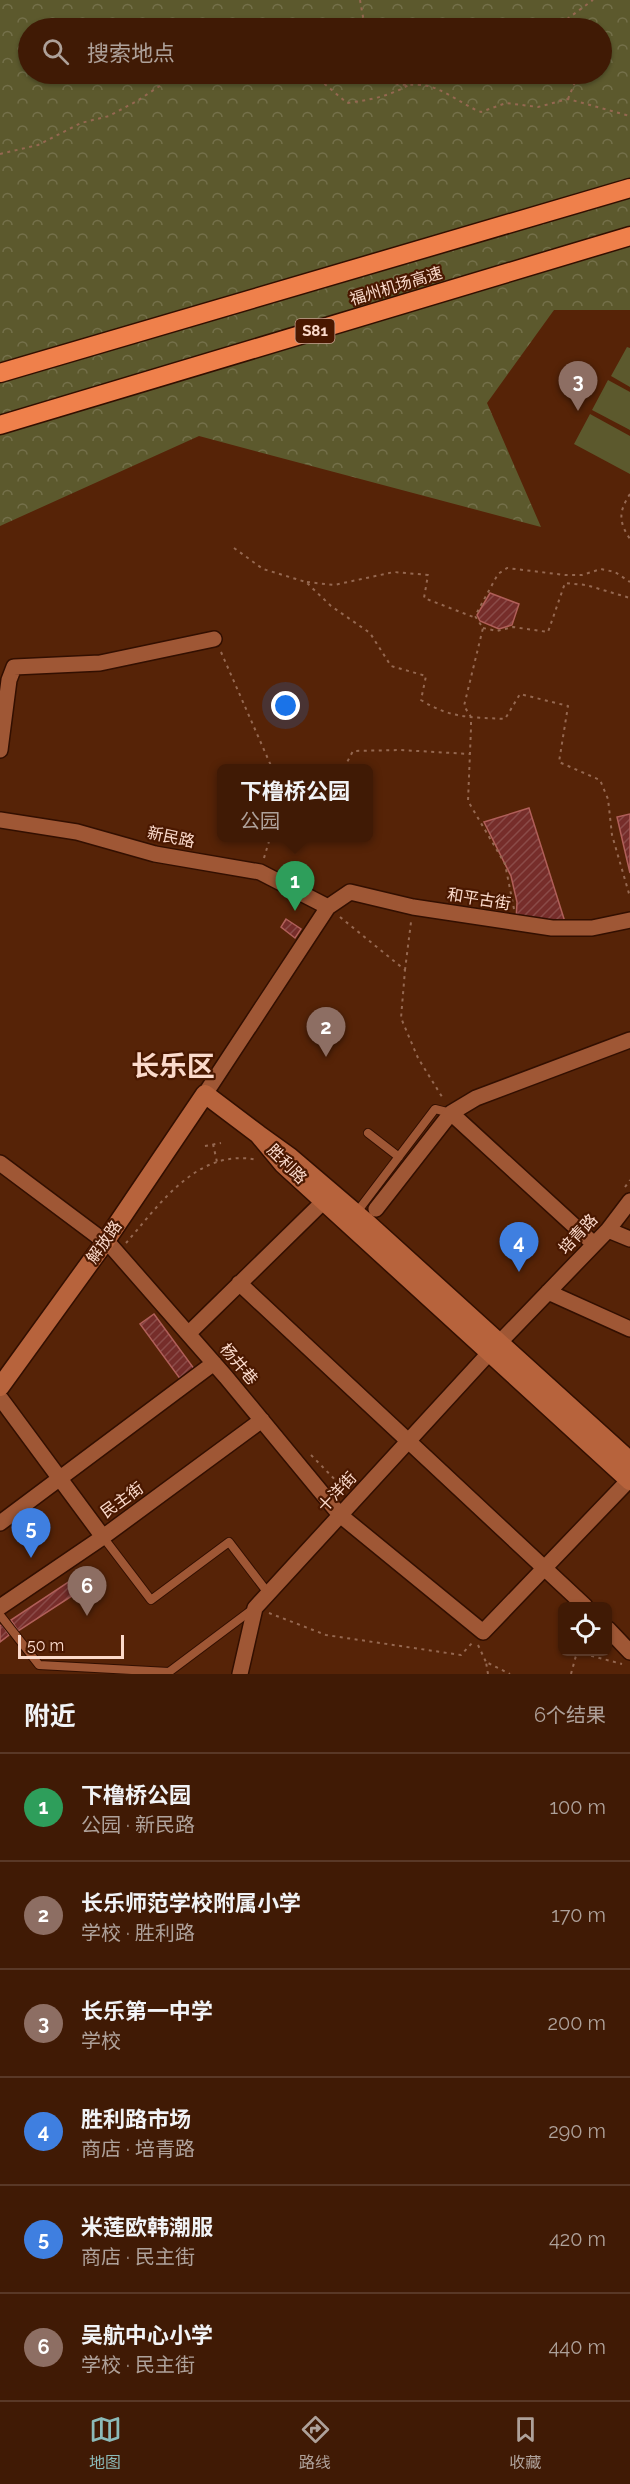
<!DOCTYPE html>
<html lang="zh">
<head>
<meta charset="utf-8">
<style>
	:root { --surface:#401a05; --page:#4b2713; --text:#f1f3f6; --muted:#aea19a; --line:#593827; --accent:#8bbbb9 }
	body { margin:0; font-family:Raleway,"Noto Sans SC",sans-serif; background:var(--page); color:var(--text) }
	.controls { position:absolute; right:18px; bottom:18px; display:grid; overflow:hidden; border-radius:9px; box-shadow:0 2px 4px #0004 }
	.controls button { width:54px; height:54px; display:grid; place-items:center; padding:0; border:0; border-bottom:2px solid var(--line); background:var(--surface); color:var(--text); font:30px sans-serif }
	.scale { position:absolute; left:18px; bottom:15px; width:106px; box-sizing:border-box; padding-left:6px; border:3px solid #fbdacb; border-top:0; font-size:16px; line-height:21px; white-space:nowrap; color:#fbdacb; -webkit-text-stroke:4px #4a1800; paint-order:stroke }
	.you { position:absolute; left:286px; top:706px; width:21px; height:21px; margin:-15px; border:4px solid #fff; border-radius:50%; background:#1a73e8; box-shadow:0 0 0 9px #1a73e833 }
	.badge { display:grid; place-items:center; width:39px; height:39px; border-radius:50%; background:var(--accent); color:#fff; font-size:20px; font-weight:700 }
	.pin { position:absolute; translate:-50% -50px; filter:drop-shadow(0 2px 3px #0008) }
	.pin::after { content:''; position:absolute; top:32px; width:21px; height:18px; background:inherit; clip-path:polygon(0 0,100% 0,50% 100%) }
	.popup { position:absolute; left:217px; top:764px; width:156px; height:78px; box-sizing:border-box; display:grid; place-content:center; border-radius:9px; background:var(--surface); filter:drop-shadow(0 2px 4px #0005); font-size:20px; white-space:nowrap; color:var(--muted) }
	.popup b { font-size:22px; color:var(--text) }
	.popup::after { content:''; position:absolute; left:50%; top:100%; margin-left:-12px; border:12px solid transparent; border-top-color:var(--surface) }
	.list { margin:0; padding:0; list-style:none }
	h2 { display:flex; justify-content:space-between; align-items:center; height:78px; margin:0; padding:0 24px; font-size:26px }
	h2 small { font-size:20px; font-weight:400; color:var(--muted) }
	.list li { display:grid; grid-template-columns:39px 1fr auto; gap:18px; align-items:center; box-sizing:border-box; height:108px; padding:0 24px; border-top:2px solid var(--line) }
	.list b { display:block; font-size:22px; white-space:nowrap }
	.list p { margin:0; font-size:20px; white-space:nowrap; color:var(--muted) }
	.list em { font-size:20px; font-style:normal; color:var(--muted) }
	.icon { flex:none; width:33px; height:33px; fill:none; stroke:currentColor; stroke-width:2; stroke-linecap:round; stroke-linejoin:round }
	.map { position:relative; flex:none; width:630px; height:1674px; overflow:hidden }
	.search { position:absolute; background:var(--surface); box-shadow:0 2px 4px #0004; left:18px; right:18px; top:18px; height:66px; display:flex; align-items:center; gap:15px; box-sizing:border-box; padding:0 21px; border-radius:33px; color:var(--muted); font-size:22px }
	.sheet { height:726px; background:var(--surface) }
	nav { display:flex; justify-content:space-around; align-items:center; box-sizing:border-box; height:84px; border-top:2px solid var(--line); background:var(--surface); font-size:16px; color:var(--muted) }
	nav a { display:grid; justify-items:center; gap:3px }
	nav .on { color:var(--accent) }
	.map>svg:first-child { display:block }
	.green { fill:#5c592d }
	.forest { fill:url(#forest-crowns); fill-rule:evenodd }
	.building { fill:url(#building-hatch); stroke:#b05f59; stroke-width:1.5 }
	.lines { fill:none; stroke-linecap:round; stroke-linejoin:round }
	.lane-casing { stroke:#320f00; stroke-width:10 }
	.street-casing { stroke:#320f00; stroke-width:18 }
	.secondary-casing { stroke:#320f00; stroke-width:21 }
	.highway-casing { stroke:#320f00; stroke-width:21 }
	.path { stroke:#956851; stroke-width:2; stroke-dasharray:3 4.5; stroke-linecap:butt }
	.lane { stroke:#9f5735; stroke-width:8 }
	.street { stroke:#9f5735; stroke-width:15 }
	.secondary { stroke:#b7633c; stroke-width:18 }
	.highway { stroke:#ef804b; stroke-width:18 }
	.labels { text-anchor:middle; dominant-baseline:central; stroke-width:4.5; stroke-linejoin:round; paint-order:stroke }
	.shield { fill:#4a1800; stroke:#c6a08e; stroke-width:1.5 }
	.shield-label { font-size:15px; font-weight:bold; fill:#fbdacb }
	.street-label { font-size:16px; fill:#fbdacb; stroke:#4a1800 }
	.town-label { font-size:28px; font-weight:bold; fill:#fbdacb; stroke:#4a1800 }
</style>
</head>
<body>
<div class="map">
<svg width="630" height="1674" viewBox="0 0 630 1674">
	<defs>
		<pattern id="forest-crowns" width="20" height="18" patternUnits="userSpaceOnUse" patternTransform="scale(1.5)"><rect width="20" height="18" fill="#5c592d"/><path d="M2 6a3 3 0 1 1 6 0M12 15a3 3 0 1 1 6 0" fill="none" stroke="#74704a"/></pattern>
		<pattern id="building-hatch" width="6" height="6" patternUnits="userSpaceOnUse" patternTransform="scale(1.5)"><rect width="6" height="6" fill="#762d2a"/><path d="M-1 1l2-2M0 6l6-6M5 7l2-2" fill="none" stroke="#8a4b48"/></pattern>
	</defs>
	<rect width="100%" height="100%" fill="#562307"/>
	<!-- green -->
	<path class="green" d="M627,347L630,348V387L611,376Z
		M608,380L630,392V430L592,410Z
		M590,414L630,436V474L574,444Z"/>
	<!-- forest -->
	<path class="forest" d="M0,0H630V310H554L487,403L541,527L199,436L0,526ZM28,28H602V74H28Z"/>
	<!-- building -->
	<path class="building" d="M490,593L519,604L512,625L499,629L480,621L477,615Z
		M529,808L565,922L516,921L517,902L511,876L484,822Z
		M630,814V873L617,817Z
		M286,919L301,929L295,938L281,927Z
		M154,1314L195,1370L181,1380L140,1324Z
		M88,1569L95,1581L18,1631L11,1620Z
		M2,1624L9,1635L0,1642V1626Z"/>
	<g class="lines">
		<defs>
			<path id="lane" d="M368,1133L399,1157
				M357,1212L435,1109L451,1113
				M103,1537L151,1600L229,1542L268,1593
				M0,1615L39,1665L169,1672L253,1609"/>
			<path id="street" d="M0,750L9,680L14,667L100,663L214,639
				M0,820L77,832L155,854L260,872L328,907
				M205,1094L328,907L350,892L413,907L552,928H592L630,920
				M451,1113L476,1098L630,1040
				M0,1163L112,1247L226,1377L340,1515L483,1632L629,1480
				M376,1209L451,1113L594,1244
				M608,1230L630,1239
				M239,1283L585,1606
				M548,1292L630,1329
				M189,1333L325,1200
				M500,1342L608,1230L630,1201
				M1,1399L103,1537
				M0,1523L214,1363
				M0,1607L103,1537L262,1420
				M608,1629L630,1652
				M240,1674L255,1608L491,1351"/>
			<path id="secondary" d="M0,1387L105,1242L205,1094L258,1134
				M630,1461L365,1221L290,1157L258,1134L283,1164L630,1481"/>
			<path id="highway" d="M0,373L630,188
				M0,425L630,236"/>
		</defs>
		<!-- lane casing -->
		<use href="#lane" class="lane-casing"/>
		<!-- street casing -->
		<use href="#street" class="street-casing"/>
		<!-- secondary casing -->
		<use href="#secondary" class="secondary-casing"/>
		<!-- highway casing -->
		<use href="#highway" class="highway-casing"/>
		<!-- path -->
		<path class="path" d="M360,0L365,28
			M555,28L593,0
			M313,74L347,103C376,99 401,94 423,74
			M384,74C395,88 404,84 421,85C441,86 462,105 481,112L506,103L538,107L568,99L630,116
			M568,99L575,82L585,74
			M0,154L38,145L81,123L109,116L137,101L178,74
			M630,494C619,511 618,521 630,539
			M234,548L263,569L306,582L331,606L370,633L391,666L426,676L421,700C451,719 472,717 505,719L520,694L568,706L559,762L600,780L608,799L612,835L630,897
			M307,582L334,585L394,572L428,575L424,598L476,618
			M483,628L497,631L513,627L548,632L565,583L586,585L630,598
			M221,652L272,768
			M344,768L353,751L401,750L469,754
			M264,858L270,838
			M514,909L505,864L468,801L471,728V717L464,706L483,628L475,616L498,574L507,568L565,575H582L601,569L615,572L630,582
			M340,917L405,970L401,1018L418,1058L444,1100
			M405,970L411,922
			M213,1144L217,1162
			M205,1146L221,1143
			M625,1187L630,1180
			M126,1243C160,1204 198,1147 258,1160
			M311,1455L345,1490
			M269,1613L326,1635L461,1655L474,1641
			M478,1645L486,1662
			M488,1674L486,1662L510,1674
			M571,1674L577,1652L622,1664"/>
		<!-- lane -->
		<use href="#lane" class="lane"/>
		<!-- street -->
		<use href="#street" class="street"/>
		<!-- secondary -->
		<use href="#secondary" class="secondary"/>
		<!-- highway -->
		<use href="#highway" class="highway"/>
	</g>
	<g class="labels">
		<!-- shield labels -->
		<rect class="shield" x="295.5" y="319" width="39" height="24" rx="4.5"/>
		<g class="shield-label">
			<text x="315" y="331">S81</text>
		</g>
		<!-- street labels -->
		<g class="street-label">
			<text transform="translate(396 286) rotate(-17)">福州机场高速</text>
			<text transform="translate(171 837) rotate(12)">新民路</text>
			<text transform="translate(479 899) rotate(9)">和平古街</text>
			<text transform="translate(287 1164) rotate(45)">胜利路</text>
			<text transform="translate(578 1234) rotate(-47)">培青路</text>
			<text transform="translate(104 1242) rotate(-55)">解放路</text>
			<text transform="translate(239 1364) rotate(50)">杨井巷</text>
			<text transform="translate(337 1492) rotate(-47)">十洋街</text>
			<text transform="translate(122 1500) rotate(-36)">民主街</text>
		</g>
		<!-- town labels -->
		<g class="town-label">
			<text x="173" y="1066">长乐区</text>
		</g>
	</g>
</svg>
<div class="controls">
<button><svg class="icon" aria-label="locate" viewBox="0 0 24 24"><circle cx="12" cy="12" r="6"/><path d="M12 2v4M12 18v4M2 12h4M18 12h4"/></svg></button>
</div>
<div class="scale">50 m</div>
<div class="you"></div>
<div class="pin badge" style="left:295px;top:911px;background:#2e9e5b">1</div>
<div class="popup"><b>下橹桥公园</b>公园</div>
<div class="pin badge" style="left:326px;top:1057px;background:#8d6e63">2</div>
<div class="pin badge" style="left:578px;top:411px;background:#8d6e63">3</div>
<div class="pin badge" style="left:519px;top:1272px;background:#3f7fe0">4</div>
<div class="pin badge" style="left:31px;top:1558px;background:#3f7fe0">5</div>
<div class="pin badge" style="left:87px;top:1616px;background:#8d6e63">6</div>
<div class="search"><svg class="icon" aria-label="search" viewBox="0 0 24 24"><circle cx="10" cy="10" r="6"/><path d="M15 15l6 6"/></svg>搜索地点</div>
</div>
<section class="sheet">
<h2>附近<small>6个结果</small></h2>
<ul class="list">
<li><span class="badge" style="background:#2e9e5b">1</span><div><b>下橹桥公园</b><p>公园 · 新民路</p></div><em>100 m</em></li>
<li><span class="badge" style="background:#8d6e63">2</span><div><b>长乐师范学校附属小学</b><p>学校 · 胜利路</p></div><em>170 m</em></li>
<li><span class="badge" style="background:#8d6e63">3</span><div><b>长乐第一中学</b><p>学校</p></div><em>200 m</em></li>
<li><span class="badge" style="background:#3f7fe0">4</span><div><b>胜利路市场</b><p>商店 · 培青路</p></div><em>290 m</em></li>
<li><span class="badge" style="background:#3f7fe0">5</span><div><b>米莲欧韩潮服</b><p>商店 · 民主街</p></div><em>420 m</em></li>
<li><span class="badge" style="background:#8d6e63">6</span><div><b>吴航中心小学</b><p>学校 · 民主街</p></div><em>440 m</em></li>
</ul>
</section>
<nav>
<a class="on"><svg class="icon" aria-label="map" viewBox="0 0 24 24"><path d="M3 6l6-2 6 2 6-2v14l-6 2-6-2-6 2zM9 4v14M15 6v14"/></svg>地图</a>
<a><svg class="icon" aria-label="directions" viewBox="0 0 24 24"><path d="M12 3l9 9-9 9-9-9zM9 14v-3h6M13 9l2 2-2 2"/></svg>路线</a>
<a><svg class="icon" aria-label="saved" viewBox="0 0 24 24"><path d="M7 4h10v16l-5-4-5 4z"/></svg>收藏</a>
</nav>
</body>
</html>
